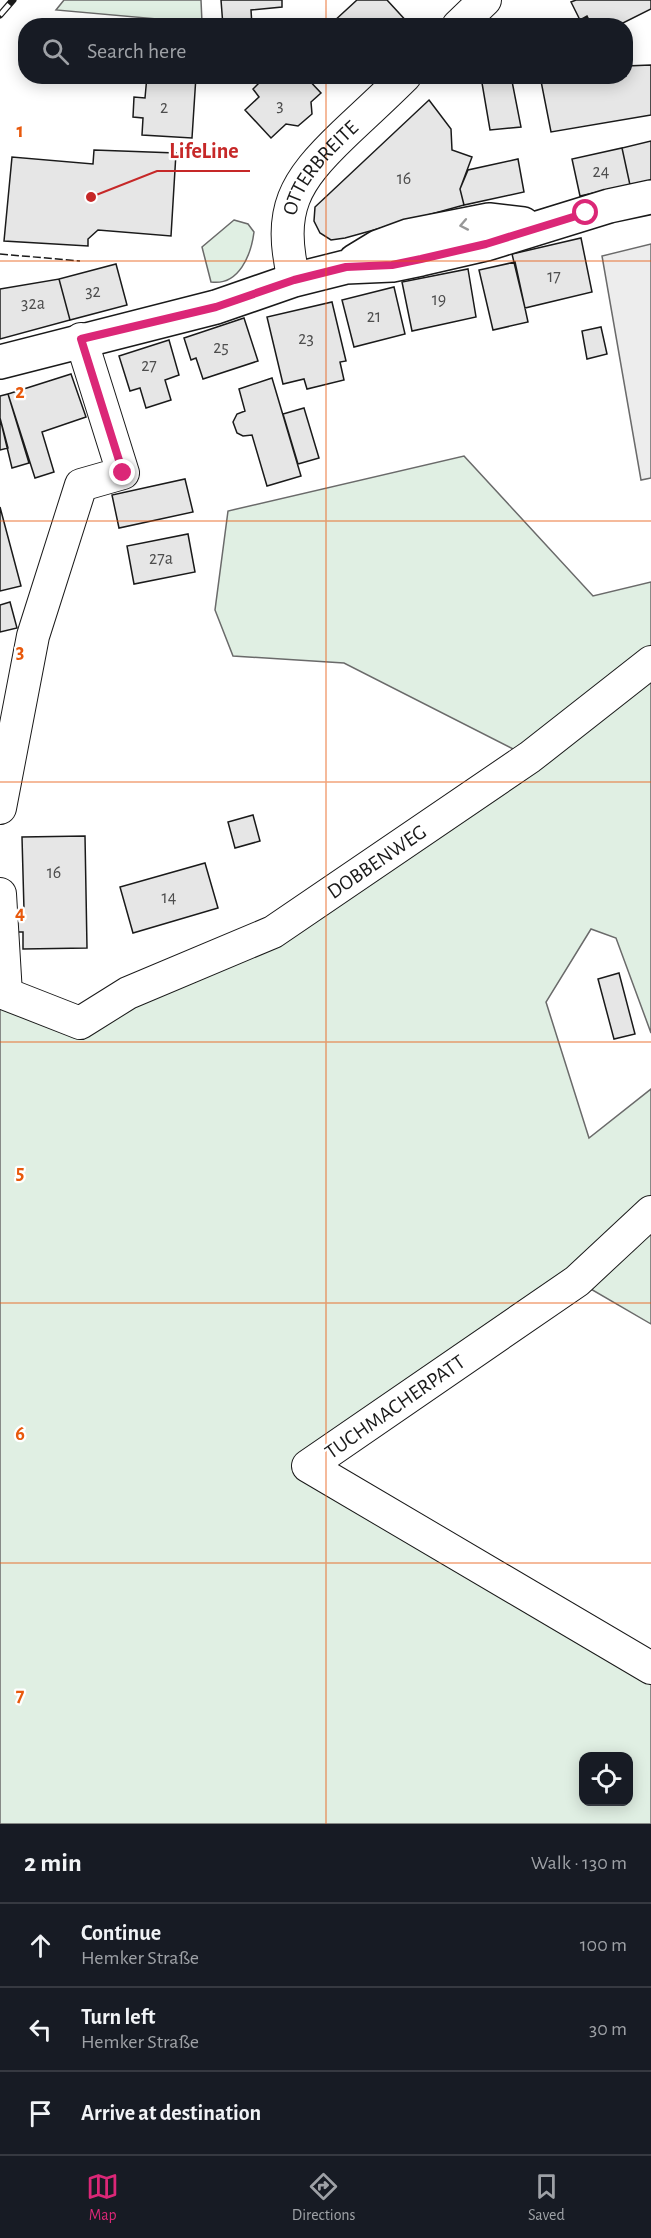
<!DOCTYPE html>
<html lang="en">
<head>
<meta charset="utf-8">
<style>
	:root { --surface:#171b24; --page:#20242c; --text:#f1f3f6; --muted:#9ea1a6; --line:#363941; --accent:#db2777 }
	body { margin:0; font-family:"Alegreya Sans",sans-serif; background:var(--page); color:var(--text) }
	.controls { position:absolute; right:18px; bottom:18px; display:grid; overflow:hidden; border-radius:12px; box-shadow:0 3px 15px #0003 }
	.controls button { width:54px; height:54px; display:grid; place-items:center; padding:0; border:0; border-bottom:2px solid var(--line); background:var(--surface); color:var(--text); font:30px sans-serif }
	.stop { position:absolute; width:18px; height:18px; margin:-14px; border:4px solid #db2777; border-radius:50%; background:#fff }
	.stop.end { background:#db2777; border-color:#fff; box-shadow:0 2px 6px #0008 }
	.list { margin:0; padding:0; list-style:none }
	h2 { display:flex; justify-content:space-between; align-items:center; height:78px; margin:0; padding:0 24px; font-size:26px }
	h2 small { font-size:20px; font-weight:400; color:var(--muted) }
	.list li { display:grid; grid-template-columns:39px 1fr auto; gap:18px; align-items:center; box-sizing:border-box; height:84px; padding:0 24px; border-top:2px solid var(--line) }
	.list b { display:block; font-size:22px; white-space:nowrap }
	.list p { margin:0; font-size:20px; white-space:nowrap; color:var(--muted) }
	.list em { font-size:20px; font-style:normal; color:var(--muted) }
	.icon { flex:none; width:33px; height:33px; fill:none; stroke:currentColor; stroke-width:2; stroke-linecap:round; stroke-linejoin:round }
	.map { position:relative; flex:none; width:651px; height:1824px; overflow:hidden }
	.search { position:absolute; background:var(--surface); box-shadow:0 3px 15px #0003; left:18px; right:18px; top:18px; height:66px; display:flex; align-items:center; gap:15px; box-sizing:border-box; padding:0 21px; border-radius:24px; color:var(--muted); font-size:22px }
	.sheet { height:330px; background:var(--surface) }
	nav { display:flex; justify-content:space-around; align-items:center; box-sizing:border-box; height:84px; border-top:2px solid var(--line); background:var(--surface); font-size:16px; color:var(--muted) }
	nav a { display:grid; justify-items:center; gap:3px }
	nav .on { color:var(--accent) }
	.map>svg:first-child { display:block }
	.green { fill:#e0efe3; stroke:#6a6a6a; stroke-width:1.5; fill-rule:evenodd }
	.parking { fill:#ededed; stroke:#6a6a6a; stroke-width:1.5 }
	.building { fill:#e6e6e6; stroke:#1a1a1a; stroke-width:1.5 }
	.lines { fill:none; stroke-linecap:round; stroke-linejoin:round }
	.street-casing { stroke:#1a1a1a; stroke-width:34 }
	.secondary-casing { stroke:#1a1a1a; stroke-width:36 }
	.street { stroke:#fff; stroke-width:32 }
	.secondary { stroke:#fff; stroke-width:33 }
	.rail-casing { stroke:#1a1a1a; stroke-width:7 }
	.rail { stroke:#fff; stroke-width:4.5; stroke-dasharray:14; stroke-linecap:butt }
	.fence { stroke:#1a1a1a; stroke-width:1.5; stroke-dasharray:8 3; stroke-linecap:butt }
	.oneway { stroke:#989898 }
	.route { stroke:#db2777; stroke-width:8 }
	.grid { fill:none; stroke:#e8590c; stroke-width:1.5; stroke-opacity:0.55 }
	.labels { text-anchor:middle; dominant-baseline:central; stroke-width:4.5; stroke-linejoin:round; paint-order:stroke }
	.number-label { font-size:18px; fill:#4d4d4d }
	.street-label { font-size:21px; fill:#1a1a1a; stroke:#fff }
	.grid-label { font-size:20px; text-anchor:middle; font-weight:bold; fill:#e8590c; stroke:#fff; stroke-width:4.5; stroke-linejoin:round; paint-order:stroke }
	.leader { fill:none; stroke:#c62828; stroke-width:2 }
	.callout-dot { fill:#c62828; stroke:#fff; stroke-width:2 }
	.callout-label { font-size:22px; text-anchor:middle; font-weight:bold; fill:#c62828; stroke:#fff; stroke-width:4.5; stroke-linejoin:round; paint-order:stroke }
</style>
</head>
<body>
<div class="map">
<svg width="651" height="1824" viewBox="0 0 651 1824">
	<rect width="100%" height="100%" fill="#fff"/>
	<!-- green -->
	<path class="green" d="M64,0H201L202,23L56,10Z
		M234,220L248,224L254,232C251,255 239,286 211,282L202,247Z
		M464,456L593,596L651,582V1033L616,938L591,929L546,1002L589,1138L651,1089V1324L577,1281L309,1466L651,1668V1824H0V894L6,994L80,1023L273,932L529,757L344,663L233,656L215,610L228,511ZM584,1756H628V1802H584Z"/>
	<!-- parking -->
	<path class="parking" d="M651,244V478L641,480L602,256Z"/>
	<!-- building -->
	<path class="building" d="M221,0H282V7L251,10L252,26H223Z
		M357,0H387L410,25L336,26L333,22Z
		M576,0H651V9L617,26H592L587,16L580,20L571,2Z
		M651,65V115L551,132L540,76H626V66Z
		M147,76H196L192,138L142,135L143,118L133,117L134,97L145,98Z
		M266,76H305L321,93L311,102L312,114L298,126L286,124L271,138L245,110L259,97L253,89Z
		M490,76H511L521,127L490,130L482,83Z
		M429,100L451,129L452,150L472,157L460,189L464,205L345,238L331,240L320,233L314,221L315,207Z
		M651,141V180L630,185L622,148Z
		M622,148L630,185L580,196L572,159Z
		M94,150L176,153L171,236L98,230L88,239V246L4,241L12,157L93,164Z
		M518,159L524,192L464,205L460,189L468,170Z
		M581,238L592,292L525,308L512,254Z
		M515,262L528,322L493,330L479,270Z
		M116,264L127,305L70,320L59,279Z
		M468,269L476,317L412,331L402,282Z
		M59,279L70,320L0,339V289Z
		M394,287L405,334L354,347L342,300Z
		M332,302L346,361L340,362L344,380L307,389L304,379L283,384L267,317Z
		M244,318L258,361L203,379L196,358L191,360L184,338Z
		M601,327L607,354L587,359L582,331Z
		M169,340L179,375L165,380L171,400L146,408L140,388L130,391L119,356Z
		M71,374L86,417L42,432L54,472L35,478L8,394Z
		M272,378L301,476L267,486L252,435L243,436L237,433L233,422L237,414L245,411L239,389Z
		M8,394L29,463L12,468L0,418V396Z
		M304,408L319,458L298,464L283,414Z
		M0,418L8,448L0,450Z
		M185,479L193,512L119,528L112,495Z
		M0,507L21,586L0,591Z
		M188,534L195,572L134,584L127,546Z
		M10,602L17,628L0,632V605Z
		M253,815L260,841L235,848L228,822Z
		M85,836L87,948L23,949V932H12V910H24L22,837Z
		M205,863L218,908L133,933L120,887Z
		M619,973L635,1034L614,1039L598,979Z"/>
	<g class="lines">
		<defs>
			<g id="street">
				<path d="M458,26L485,0"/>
				<path id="s1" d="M294,280C277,209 294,182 344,134C364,115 385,96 405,76"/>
				<path d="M0,808L33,636L81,485L123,473L81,339"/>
				<path id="s2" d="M0,894L6,994L80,1023L128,993L273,932L530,757L651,662"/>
				<path d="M651,1212L577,1281L308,1466L651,1668"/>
			</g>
			<path id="secondary" d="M355,261L378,247L408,236L489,220L523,224
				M0,362L216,307L294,280L346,267L392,265L421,259L486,244L609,206L651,197"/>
		</defs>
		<!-- street casing -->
		<use href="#street" class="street-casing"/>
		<!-- secondary casing -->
		<use href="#secondary" class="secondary-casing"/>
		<!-- street -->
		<use href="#street" class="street"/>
		<!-- secondary -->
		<use href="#secondary" class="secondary"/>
		<defs>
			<path id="rail" d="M0,15L13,0"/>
		</defs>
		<!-- rail casing -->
		<use href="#rail" class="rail-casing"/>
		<!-- rail -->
		<use href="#rail" class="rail"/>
		<!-- fence -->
		<path class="fence" d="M0,254L80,261"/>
	</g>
	<!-- one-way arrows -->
	<defs><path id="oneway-chevron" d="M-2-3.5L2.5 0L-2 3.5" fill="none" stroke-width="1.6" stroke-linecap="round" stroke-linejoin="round" transform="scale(1.5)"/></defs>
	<use class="oneway" href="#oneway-chevron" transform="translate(464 225) rotate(169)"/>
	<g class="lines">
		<!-- route -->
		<path class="route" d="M123,473L81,339L216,307L294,280L346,267L392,265L421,259L486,244L586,213"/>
	</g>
	<!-- grid -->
	<path class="grid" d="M326,0V26M326,76V1824M0,261H651M0,521H651M0,782H651M0,1042H651M0,1303H651M0,1563H651"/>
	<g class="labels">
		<!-- number labels -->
		<g class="number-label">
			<text x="280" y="106">3</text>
			<text x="164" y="108">2</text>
			<text x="601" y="172">24</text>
			<text x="404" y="179">16</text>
			<text x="554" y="277">17</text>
			<text x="93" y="292">32</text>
			<text x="439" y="300">19</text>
			<text x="33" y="304">32a</text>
			<text x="374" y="317">21</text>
			<text x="306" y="339">23</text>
			<text x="221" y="348">25</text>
			<text x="149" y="366">27</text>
			<text x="161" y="559">27a</text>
			<text x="54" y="873">16</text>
			<text x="169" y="898">14</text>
		</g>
		<!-- street labels -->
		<g class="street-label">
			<text stroke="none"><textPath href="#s1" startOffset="123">OTTERBREITE</textPath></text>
			<text stroke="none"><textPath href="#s2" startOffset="519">DOBBENWEG</textPath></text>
			<text transform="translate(395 1407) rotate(-35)">TUCHMACHERPATT</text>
		</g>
	</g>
	<g class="grid-label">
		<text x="20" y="137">1</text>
		<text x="20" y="398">2</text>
		<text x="20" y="658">3</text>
		<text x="20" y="919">4</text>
		<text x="20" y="1179">5</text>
		<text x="20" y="1440">6</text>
		<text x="20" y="1701">7</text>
	</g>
	<!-- callouts -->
	<path class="leader" d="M91 197L157 171H250"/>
	<circle class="callout-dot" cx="91" cy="197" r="6"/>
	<g class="callout-label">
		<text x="204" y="158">LifeLine</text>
	</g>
</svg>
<div class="controls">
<button><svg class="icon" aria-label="locate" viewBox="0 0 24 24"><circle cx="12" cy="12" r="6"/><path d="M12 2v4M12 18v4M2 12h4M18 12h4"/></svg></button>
</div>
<div class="stop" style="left:586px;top:213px"></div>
<div class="stop end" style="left:123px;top:473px"></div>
<div class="search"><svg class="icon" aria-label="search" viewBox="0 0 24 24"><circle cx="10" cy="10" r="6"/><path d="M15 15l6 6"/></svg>Search here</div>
</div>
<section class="sheet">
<h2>2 min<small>Walk · 130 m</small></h2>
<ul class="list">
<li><svg class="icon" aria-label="ahead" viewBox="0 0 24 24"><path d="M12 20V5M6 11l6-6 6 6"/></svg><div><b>Continue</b><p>Hemker Straße</p></div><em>100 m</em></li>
<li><svg class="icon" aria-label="left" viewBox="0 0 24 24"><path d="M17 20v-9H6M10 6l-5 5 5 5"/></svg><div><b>Turn left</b><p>Hemker Straße</p></div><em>30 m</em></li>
<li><svg class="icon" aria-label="arrive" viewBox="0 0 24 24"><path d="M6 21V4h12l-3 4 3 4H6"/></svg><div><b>Arrive at destination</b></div></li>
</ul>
</section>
<nav>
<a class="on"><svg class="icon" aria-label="map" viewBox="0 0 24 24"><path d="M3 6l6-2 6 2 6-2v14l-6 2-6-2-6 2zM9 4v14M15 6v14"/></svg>Map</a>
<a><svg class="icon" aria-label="directions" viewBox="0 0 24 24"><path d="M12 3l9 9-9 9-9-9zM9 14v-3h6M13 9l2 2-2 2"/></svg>Directions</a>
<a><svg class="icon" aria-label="saved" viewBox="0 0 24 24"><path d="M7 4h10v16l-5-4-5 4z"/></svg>Saved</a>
</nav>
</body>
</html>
